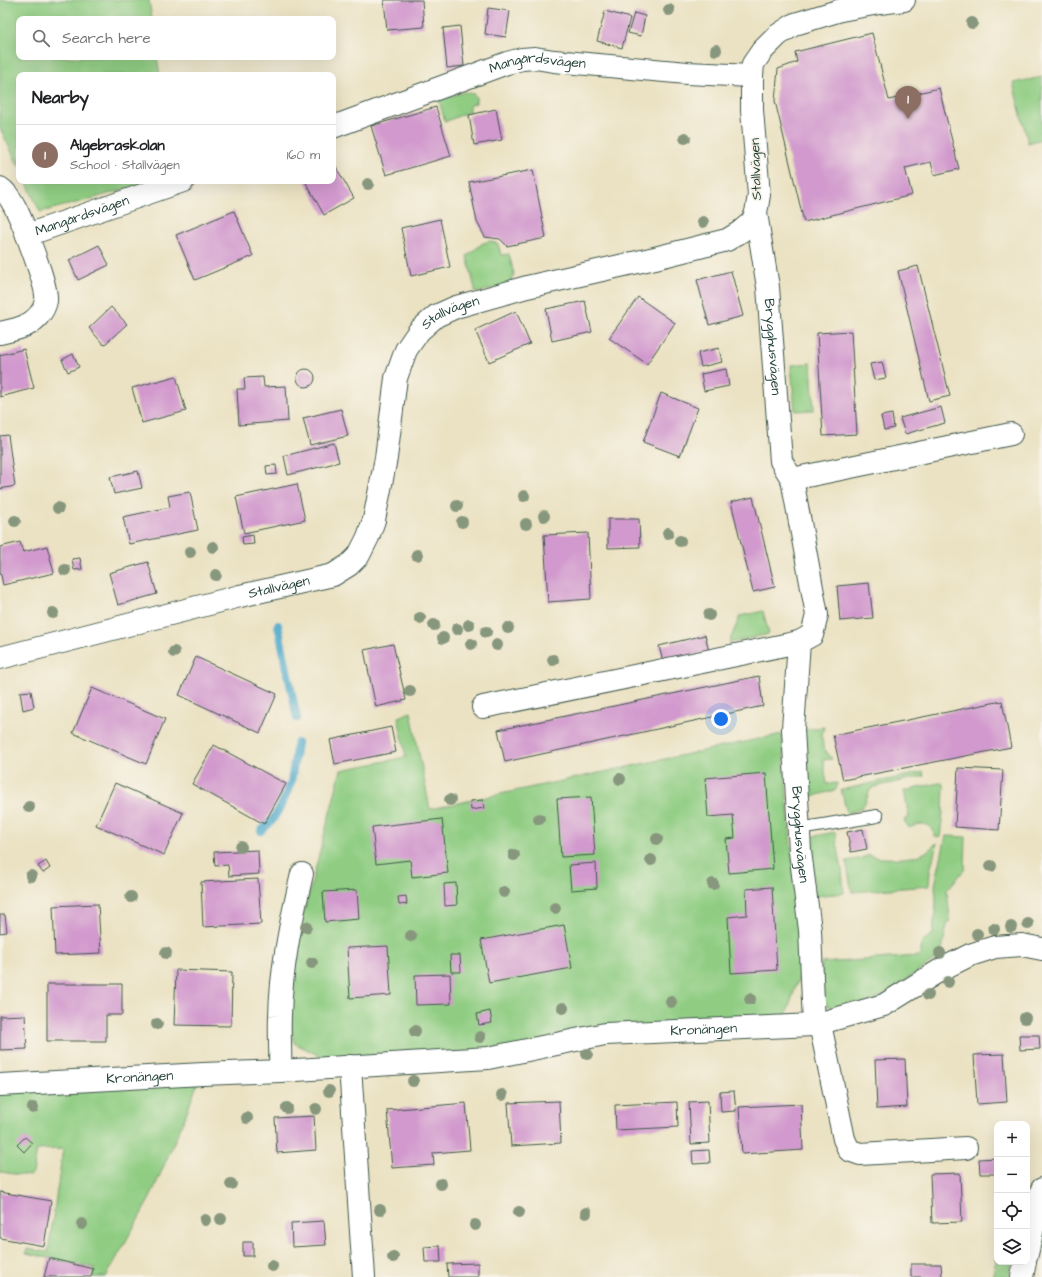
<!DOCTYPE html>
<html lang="en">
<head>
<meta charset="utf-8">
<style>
	:root { --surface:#fff; --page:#f2f2f2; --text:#202124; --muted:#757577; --line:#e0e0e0; --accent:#d93025 }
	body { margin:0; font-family:"Architects Daughter",sans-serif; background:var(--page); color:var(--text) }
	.controls { position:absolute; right:12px; bottom:12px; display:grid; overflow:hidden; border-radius:8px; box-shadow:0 4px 16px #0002 }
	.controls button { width:36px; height:36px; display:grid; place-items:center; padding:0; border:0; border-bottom:1px solid var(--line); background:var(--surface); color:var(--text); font:20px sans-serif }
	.you { position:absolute; left:721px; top:719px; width:14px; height:14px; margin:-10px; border:3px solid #fff; border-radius:50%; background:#1a73e8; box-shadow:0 0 0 6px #1a73e833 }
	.badge { display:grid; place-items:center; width:26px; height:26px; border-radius:50%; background:var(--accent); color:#fff; font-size:13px; font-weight:700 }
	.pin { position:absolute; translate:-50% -33px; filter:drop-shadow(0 1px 2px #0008) }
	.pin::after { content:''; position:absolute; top:21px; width:14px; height:12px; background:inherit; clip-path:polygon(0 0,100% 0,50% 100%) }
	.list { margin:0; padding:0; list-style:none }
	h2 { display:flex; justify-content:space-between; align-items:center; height:52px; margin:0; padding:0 16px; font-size:17px }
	h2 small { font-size:13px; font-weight:400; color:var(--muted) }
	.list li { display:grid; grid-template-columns:26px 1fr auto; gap:12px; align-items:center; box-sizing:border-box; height:60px; padding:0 16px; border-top:1px solid var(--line) }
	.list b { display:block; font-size:15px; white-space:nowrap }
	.list p { margin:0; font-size:13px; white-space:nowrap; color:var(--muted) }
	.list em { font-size:13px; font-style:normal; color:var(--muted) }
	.icon { flex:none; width:22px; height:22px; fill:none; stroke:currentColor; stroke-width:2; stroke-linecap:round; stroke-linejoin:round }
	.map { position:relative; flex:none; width:1042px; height:1277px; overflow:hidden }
	.search { position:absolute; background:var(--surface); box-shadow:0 4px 16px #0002; left:16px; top:16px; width:320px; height:44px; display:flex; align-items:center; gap:10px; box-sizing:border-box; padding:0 14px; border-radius:8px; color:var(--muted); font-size:15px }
	.panel { position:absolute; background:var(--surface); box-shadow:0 4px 16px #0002; left:16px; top:72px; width:320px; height:112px; border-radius:8px }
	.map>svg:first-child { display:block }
	.green { fill:#90cd83; stroke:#58855c }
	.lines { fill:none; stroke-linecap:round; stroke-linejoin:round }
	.stream { stroke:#4ca9ca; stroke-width:8 }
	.building { fill:#d199cd }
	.service-casing { stroke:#3e5649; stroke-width:14 }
	.minor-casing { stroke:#3e5649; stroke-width:24 }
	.tertiary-casing { stroke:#3e5649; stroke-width:24 }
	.service { stroke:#fff; stroke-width:12 }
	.minor { stroke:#fff; stroke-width:22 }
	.tertiary { stroke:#fff; stroke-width:22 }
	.tree { fill:#87977d }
	.labels { text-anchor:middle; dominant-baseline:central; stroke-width:3.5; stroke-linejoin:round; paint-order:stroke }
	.street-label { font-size:14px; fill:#1f3d34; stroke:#f7f3e8 }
</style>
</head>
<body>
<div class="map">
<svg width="1042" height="1277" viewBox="0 0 1042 1277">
	<rect width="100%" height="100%" fill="#f7f3e8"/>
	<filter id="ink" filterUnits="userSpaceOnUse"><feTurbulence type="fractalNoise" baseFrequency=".025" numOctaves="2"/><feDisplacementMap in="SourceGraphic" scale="8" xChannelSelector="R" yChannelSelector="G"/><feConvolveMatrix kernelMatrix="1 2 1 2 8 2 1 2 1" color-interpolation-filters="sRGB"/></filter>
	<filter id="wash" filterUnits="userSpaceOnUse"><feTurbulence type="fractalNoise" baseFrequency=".012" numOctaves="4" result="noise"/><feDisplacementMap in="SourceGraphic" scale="16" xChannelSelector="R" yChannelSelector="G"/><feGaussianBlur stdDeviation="0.9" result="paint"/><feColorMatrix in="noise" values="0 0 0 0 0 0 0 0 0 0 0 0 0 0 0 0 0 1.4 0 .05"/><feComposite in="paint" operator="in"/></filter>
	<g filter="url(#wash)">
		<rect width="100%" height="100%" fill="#ebe2c3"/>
		<!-- green -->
		<path class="green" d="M0,0H149L152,19H19V57H157L160,75H19V167L0,128Z
			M1042,77V139L1028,143L1013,83Z
			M464,92L474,94L476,97V103L470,105V111L445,122L439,100Z
			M26,181H154L80,202L40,212Z
			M490,241L498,244L501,255L509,254L514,274L510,284L476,293L467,256L483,243Z
			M811,363L814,410L795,411L791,365Z
			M763,611L769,634L729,643L740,616Z
			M411,712L430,809L782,734L801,972L786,1015L743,1021L488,1051L328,1060L294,1043L287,1006L301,924L341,770L406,757L398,717Z
			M824,727L822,735L823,747L832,759L823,760L827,784L837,783L836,790L810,797L807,795L803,730Z
			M923,772L924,776L874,787L870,790C864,806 865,809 847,813L841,790Z
			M939,783H942L944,787L943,813L940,837L937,838C934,836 934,834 932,830C927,821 917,824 909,828L904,820L909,817L904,791Z
			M835,832L842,870L844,893L815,896L810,837Z
			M946,836L966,837L965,869L947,890L950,920L947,925L942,950L935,960L876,1000L841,1010L832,1008L827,1005L823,999L821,963L918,956L920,955C919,943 924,940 933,934L936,901L935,885Z
			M937,843L930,871L929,886L852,892L846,861L859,859L869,855C878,860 912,859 922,854C928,852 932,846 937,843Z
			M199,1079L185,1117L150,1198L106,1277H93L95,1268L26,1253L27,1249L48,1252L63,1149L37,1150L33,1173L29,1176L0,1172V1090Z
			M997,1256V1262H1012L1009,1277H992Z"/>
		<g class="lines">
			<!-- stream -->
			<path class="stream" d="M278,625L297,718
				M261,831L272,821L281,806L291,783L297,743"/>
		</g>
		<g id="blocks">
			<!-- building -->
			<path class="building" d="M384,0H422L424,27L387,30Z
				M488,8L510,11L506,37L485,34Z
				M605,11L630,18L622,48L597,41Z
				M634,13L645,16L641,36L628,33Z
				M460,26L464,66L447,68L443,28Z
				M872,33L889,100L939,88L959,169L934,175L931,162L905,168L912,195L804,222L775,101L778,69L797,62L795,52Z
				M436,107L451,156L386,175L371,126Z
				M496,109L502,140L474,145L469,115Z
				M333,162L354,198L324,215L305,181H333Z
				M533,170L546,238L507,246L500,239L485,237L477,222L469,182Z
				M234,211L253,256L195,280L176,235Z
				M440,219L450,267L411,276L401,228Z
				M99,245L109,265L78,280L69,260Z
				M918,266L950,396L929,401L898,271Z
				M731,271L743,316L709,325L697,280Z
				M638,297L675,323L647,364L609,338Z
				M585,301L592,332L552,341L546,309Z
				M111,307L127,324L104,345L89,328Z
				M516,311L530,344L489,362L475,330Z
				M851,331L857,434L823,436L817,333Z
				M719,348L722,362L701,367L698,353Z
				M24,349L34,388L0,397V355Z
				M73,354L79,367L68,372L62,360Z
				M882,362L886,378L874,380L870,364Z
				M297 378a9 9 0 1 1 18 0a9 9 0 1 1-18 0Z
				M726,369L729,386L704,391L701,374Z
				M176,376L186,411L142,423L132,388Z
				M263,377L264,387L286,386L288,421L239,425L237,389H245L244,378Z
				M661,393L698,408L680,456L643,442Z
				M941,407L945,423L905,434L900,418Z
				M341,409L348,436L310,445L303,418Z
				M892,414L894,428L884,430L881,416Z
				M8,435L15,486L0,489V436Z
				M334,443L339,462L288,475L284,456Z
				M276,465L277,474L267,475L266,466Z
				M138,471L142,488L114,494L110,477Z
				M297,484L305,520L244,533L236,497Z
				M190,492L198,530L129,544L123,517L170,507L168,496Z
				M753,497L775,587L753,592L731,502Z
				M608,519H639L640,547L608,548Z
				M588,533L591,599L548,602L544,535Z
				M253,535L254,544L243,545L242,537Z
				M20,542L23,552L47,546L54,573L3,585L0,571V547Z
				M80,558L82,569L74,570L72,559Z
				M148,562L157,594L118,605L109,573Z
				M869,583L873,618L840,621L837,586Z
				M705,635L709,652L663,662L659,646Z
				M393,644L406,700L376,707L364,650Z
				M196,657L277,694L260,733L179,695Z
				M759,676L763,706L505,762L498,730Z
				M92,688L165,719L146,764L73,733Z
				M31,691L34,707L23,710L20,692Z
				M1002,701L1011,747L843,780L833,735Z
				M391,727L396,752L335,764L330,740Z
				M214,745L286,784L264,824L192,784Z
				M958,768L1003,770L999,830L955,827Z
				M766,773L773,869L729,873L726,839L735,838L733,815L708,817L705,778Z
				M115,783L183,813L164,855L96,825Z
				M591,797L595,855L561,857L557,799Z
				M483,800L484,808L471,810L470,801Z
				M442,819L448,873L412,877L410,860L376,864L372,827Z
				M863,829L867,849L851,852L847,832Z
				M258,850L259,874L229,876L228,865L215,866L214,852Z
				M46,861L50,868L43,873L38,866Z
				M596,863L597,888L571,890L569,865Z
				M258,879L261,924L203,927L201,882Z
				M456,883L457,905L445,906L444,884Z
				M772,887L777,970L731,973L728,917L747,915L746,889Z
				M357,890L359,919L325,922L323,892Z
				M406,896L407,904L399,905L398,897Z
				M98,904L101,953L55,955L53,906Z
				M0,915H5L7,932L0,933Z
				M564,925L572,968L489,983L481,940Z
				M388,946L391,995L350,998L347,948Z
				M450,955H460L461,972H451Z
				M176,970L232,972L231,1026L174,1025Z
				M450,974L451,1004L416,1005L415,975Z
				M47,984H122V1015H106V1041H47Z
				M490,1011L492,1023L479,1025L477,1014Z
				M25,1015L27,1049L0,1050V1016Z
				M1019,1035H1039L1040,1049L1020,1050Z
				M1004,1054L1007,1102L977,1104L974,1055Z
				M905,1059L907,1107L877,1109L875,1060Z
				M734,1091L736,1111L721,1112L720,1092Z
				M559,1101L561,1143L511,1146L508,1103Z
				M708,1101L710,1143L691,1144L689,1102Z
				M677,1102L678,1127L616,1130L615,1105Z
				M466,1103L470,1150L433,1153L434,1165L392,1168L387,1110Z
				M801,1104L803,1150L742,1154L739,1107Z
				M314,1116L316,1150L277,1153L275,1118Z
				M25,1137L32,1143L24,1152L17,1145Z
				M709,1150L710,1163L693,1164L692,1151Z
				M997,1158V1174H980L979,1159Z
				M960,1173L962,1222L932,1223L930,1174Z
				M0,1192L51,1201L44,1246L0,1238Z
				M324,1221L326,1245L292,1247L291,1223Z
				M243,1242H253V1256H243Z
				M440,1246L441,1262H425L424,1247Z
				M49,1258L93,1269L91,1277H44Z
				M478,1263V1277H448L447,1264Z
				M911,1264H941L942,1277H911Z"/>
		</g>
	</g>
	<g filter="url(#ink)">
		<use href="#blocks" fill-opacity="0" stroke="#3e5649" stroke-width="1"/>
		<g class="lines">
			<defs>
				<path id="service" d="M799,829L877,816"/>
				<g id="minor">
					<path id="s1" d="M333,127L507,63L522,59L535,58L554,61L687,73L752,76"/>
					<path d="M0,188C12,195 22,222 27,235"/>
					<path id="s2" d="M756,213L768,287L781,461L792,479L817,615L812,635L799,642L793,729L800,851L810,930L814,1025"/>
					<path id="s3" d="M0,333C9,331 19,329 27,325C36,320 44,311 46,301C48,289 32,249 27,235L183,181"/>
					<path d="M792,479L1011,434"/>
					<path id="s4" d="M0,658L240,596L333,575L349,565L359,555L368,537L374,520L386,458L396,378L406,350L419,331L436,316L456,307L527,287L655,258L727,240L740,232L752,222L756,213L759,195L752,110V76L753,64L762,51L778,35L795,24L841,10L879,3L904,0"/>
					<path d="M483,707L799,642"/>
					<path d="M820,1024L844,1139L849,1150L860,1154L966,1148"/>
					<path d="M350,1066L364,1277"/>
					<path d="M280,1071C281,1053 279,1035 280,1016C281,968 291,921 302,874"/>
					<path id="s5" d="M0,1085L203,1074L280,1071L488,1058L605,1034L814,1025L884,1005L942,969L970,955L995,947L1022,945L1042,949"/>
				</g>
				<path id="tertiary" d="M1027,1254L1042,1189
					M1022,1277L1025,1262"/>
			</defs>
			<!-- service casing -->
			<use href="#service" class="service-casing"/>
			<!-- minor casing -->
			<use href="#minor" class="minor-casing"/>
			<!-- tertiary casing -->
			<use href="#tertiary" class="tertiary-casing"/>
			<!-- service -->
			<use href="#service" class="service"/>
			<!-- minor -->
			<use href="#minor" class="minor"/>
			<!-- tertiary -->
			<use href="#tertiary" class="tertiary"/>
		</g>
		<!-- trees -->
		<g class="tree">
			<circle cx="669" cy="10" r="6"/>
			<circle cx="972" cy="23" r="6"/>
			<circle cx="716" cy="50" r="6"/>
			<circle cx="685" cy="138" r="6"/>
			<circle cx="368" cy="184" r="6"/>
			<circle cx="703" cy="222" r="6"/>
			<circle cx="524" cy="496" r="6"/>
			<circle cx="457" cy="506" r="6"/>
			<circle cx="58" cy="508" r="6"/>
			<circle cx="544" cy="516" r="6"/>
			<circle cx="15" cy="521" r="6"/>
			<circle cx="462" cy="522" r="6"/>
			<circle cx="526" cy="524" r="6"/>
			<circle cx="668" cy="533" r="6"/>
			<circle cx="680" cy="541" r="6"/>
			<circle cx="213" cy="547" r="6"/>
			<circle cx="190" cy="552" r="6"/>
			<circle cx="417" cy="555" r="6"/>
			<circle cx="65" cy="570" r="6"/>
			<circle cx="216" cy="575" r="6"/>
			<circle cx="53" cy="613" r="6"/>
			<circle cx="709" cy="615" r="6"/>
			<circle cx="420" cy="618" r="6"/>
			<circle cx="434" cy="625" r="6"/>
			<circle cx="469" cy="625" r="6"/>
			<circle cx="508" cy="628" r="6"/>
			<circle cx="457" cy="629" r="6"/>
			<circle cx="486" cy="632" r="6"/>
			<circle cx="443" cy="638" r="6"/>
			<circle cx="471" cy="644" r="6"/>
			<circle cx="497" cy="645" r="6"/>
			<circle cx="174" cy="652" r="6"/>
			<circle cx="553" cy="660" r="6"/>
			<circle cx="410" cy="691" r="6"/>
			<circle cx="620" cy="779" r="6"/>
			<circle cx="450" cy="800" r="6"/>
			<circle cx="29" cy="807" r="6"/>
			<circle cx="539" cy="819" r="6"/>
			<circle cx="657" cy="839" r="6"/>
			<circle cx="241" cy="847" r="6"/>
			<circle cx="514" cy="855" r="6"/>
			<circle cx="651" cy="860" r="6"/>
			<circle cx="991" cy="866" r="6"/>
			<circle cx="31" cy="876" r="6"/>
			<circle cx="713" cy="884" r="6"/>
			<circle cx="504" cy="892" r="6"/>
			<circle cx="131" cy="897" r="6"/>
			<circle cx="555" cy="908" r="6"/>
			<circle cx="1028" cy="924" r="6"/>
			<circle cx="306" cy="927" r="6"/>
			<circle cx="1011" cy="927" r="6"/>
			<circle cx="994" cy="929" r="6"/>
			<circle cx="977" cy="934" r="6"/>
			<circle cx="411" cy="936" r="6"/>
			<circle cx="166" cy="953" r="6"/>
			<circle cx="940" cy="953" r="6"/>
			<circle cx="312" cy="963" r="6"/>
			<circle cx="948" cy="982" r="6"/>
			<circle cx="928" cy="995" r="6"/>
			<circle cx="750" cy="999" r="6"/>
			<circle cx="671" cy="1002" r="6"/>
			<circle cx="563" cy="1008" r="6"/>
			<circle cx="1025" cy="1018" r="6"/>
			<circle cx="157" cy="1024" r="6"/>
			<circle cx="415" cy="1031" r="6"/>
			<circle cx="480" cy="1037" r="6"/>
			<circle cx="587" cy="1054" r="6"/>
			<circle cx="413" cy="1081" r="6"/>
			<circle cx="329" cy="1091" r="6"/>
			<circle cx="502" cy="1095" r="6"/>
			<circle cx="33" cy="1108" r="6"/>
			<circle cx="287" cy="1108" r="6"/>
			<circle cx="316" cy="1109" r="6"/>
			<circle cx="247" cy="1118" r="6"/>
			<circle cx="231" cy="1184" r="6"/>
			<circle cx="441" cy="1184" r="6"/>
			<circle cx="380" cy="1210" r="6"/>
			<circle cx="519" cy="1212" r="6"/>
			<circle cx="586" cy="1213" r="6"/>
			<circle cx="221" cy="1219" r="6"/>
			<circle cx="205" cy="1220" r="6"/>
			<circle cx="82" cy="1224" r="6"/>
			<circle cx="475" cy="1225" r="6"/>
			<circle cx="393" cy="1257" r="6"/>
			<circle cx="272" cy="1266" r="6"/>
		</g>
	</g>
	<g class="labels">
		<!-- street labels -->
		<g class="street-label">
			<text stroke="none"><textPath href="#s1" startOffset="216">Mangårdsvägen</textPath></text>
			<text transform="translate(756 169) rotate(-92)">Stallvägen</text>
			<text stroke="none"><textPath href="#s3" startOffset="187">Mangårdsvägen</textPath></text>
			<text stroke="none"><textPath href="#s4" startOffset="648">Stallvägen</textPath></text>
			<text stroke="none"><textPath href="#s2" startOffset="135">Brygghusvägen</textPath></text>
			<text stroke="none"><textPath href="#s4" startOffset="288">Stallvägen</textPath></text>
			<text stroke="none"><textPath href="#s2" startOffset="637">Brygghusvägen</textPath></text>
			<text stroke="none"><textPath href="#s5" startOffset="707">Kronängen</textPath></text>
			<text stroke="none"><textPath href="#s5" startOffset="140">Kronängen</textPath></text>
		</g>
	</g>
</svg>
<div class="controls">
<button>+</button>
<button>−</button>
<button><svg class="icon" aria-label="locate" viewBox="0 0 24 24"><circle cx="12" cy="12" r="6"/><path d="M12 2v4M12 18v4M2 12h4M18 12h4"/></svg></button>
<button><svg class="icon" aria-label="layers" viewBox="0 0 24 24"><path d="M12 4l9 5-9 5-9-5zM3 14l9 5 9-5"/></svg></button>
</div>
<div class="you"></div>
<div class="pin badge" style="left:908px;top:119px;background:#8d6e63">1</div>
<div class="search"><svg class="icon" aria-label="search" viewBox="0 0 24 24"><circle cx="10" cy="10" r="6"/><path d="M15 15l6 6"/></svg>Search here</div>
<section class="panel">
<h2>Nearby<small></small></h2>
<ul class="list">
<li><span class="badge" style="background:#8d6e63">1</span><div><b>Algebraskolan</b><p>School · Stallvägen</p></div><em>160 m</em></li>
</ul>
</section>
</div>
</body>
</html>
